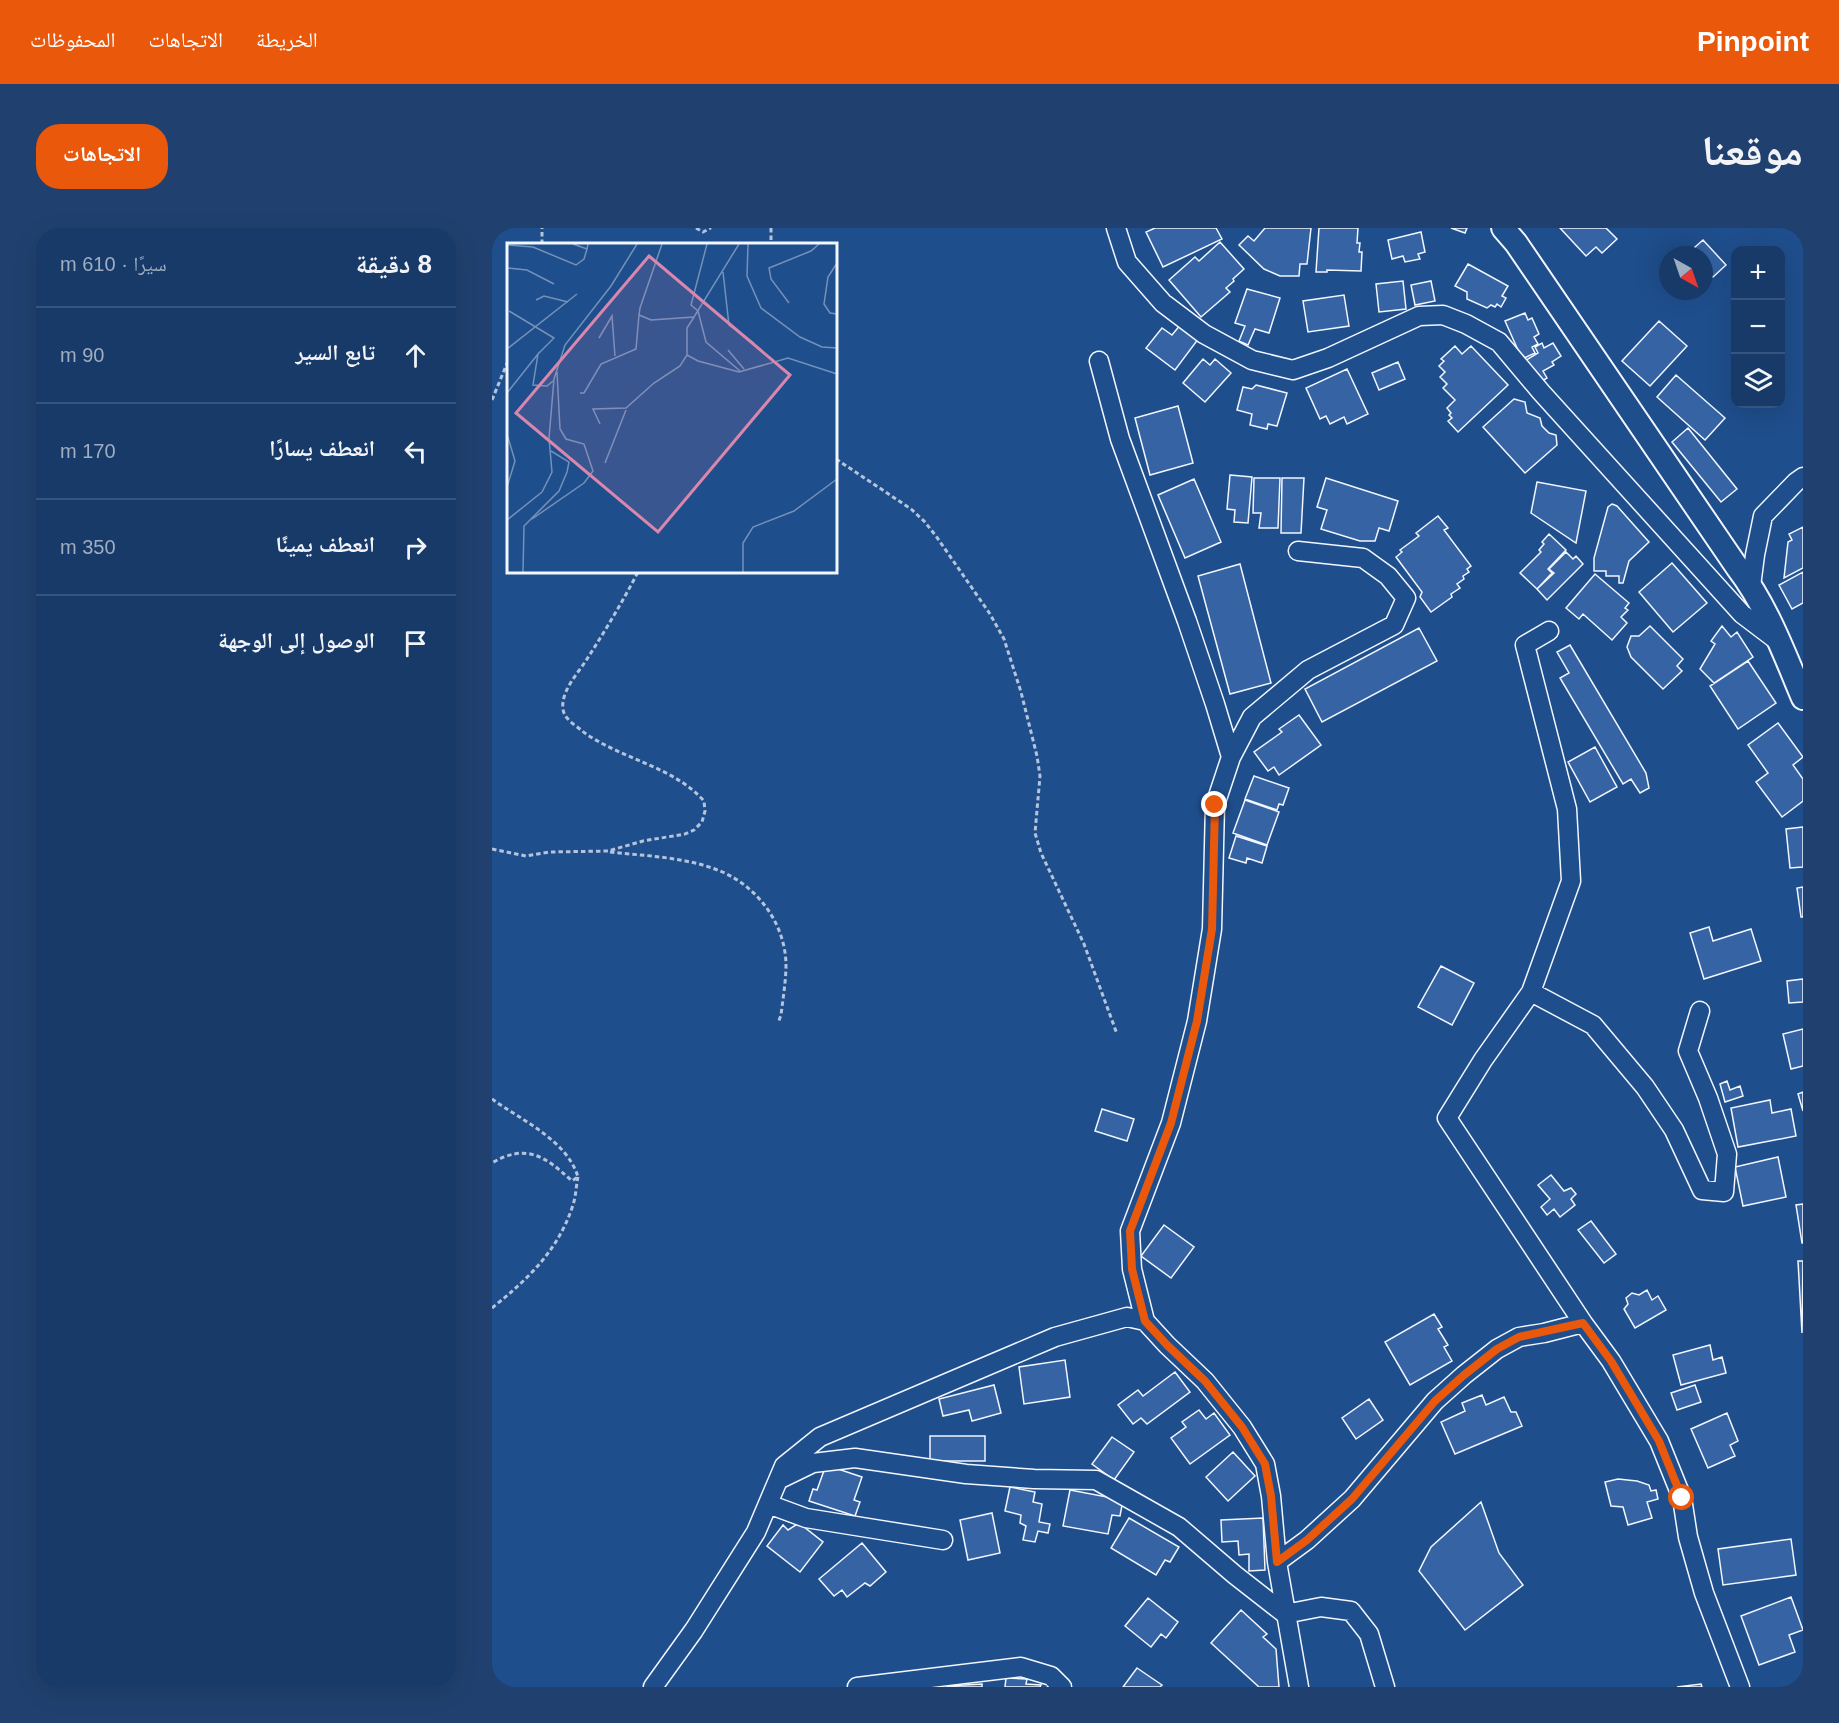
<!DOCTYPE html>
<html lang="ar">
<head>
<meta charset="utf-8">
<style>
	:root { --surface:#173a69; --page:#20416f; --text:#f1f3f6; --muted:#9eadc0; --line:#36547d; --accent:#ea580c }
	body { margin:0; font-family:Helvetica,"Noto Naskh Arabic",sans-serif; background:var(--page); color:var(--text); direction:rtl }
	.controls { position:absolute; right:18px; top:18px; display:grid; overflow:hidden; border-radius:12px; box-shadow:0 6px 24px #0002 }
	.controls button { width:54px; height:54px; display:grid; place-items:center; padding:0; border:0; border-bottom:2px solid var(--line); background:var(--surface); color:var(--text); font:30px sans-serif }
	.compass { position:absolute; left:1167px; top:18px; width:54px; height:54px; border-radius:50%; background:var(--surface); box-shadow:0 6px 24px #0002; rotate:140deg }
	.stop { position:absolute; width:18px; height:18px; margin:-14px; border:4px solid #ea580c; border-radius:50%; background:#fff }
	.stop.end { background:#ea580c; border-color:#fff; box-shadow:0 2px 6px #0008 }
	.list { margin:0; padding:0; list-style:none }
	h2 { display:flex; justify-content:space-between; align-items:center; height:78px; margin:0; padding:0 24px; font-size:26px }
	h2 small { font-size:20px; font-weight:400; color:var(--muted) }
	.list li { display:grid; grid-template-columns:39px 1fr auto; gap:18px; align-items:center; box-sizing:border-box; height:96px; padding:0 24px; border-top:2px solid var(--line) }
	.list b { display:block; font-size:22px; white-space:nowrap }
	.list em { font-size:20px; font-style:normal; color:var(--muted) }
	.icon { flex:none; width:33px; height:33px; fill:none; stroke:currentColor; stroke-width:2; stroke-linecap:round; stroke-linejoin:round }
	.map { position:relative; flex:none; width:1311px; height:1459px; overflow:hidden; direction:ltr; border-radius:24px }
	header { display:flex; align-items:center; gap:36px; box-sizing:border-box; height:84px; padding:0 30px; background:var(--accent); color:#fff }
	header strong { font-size:28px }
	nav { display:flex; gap:33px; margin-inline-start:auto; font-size:21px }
	.intro { display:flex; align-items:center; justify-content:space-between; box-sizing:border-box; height:144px; padding:0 36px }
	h1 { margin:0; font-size:42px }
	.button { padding:15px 27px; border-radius:24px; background:var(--accent); color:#fff; font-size:21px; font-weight:700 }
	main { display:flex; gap:36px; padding:0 36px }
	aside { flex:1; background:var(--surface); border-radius:24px; box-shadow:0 6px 24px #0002 }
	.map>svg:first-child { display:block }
	.building { fill:#3563a3; stroke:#f2f6ff; stroke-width:1.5 }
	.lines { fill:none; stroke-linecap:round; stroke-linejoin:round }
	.minor-casing { stroke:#f2f6ff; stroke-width:21 }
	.major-casing { stroke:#f2f6ff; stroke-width:26 }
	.path { stroke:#b3c4dc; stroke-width:3; stroke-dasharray:4.5 3; stroke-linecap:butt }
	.minor { stroke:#1f4e8c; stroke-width:18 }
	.major { stroke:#1f4e8c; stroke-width:22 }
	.route { stroke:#ea580c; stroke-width:8 }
	.inset-road { fill:none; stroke:#7391ba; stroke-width:1.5 }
	.view { fill:#da87ad; fill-opacity:0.15; stroke:#da87ad; stroke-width:3 }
	.inset-edge { fill:none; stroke:#f2f6ff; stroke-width:3 }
</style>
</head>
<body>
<header>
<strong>Pinpoint</strong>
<nav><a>الخريطة</a><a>الاتجاهات</a><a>المحفوظات</a></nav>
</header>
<div class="intro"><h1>موقعنا</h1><a class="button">الاتجاهات</a></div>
<main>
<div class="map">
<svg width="1311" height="1459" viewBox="0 0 1311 1459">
	<rect width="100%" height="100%" fill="#1f4e8c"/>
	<!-- building -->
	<path class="building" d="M663,0H724L730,11L671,39L654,4Z
		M773,0H819L815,36H808L807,48H788L772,41L747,17L756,8L762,13Z
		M827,0H866L865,15H868L867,24H870L869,43L835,42V44H824Z
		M959,0H975L973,5Z
		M1068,0H1114L1125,11L1110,25L1104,19L1094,28Z
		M929,4L933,24L926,26L928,31L913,34L911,28L900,31L896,12Z
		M1211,12L1234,37L1221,49L1217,45L1212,49V27H1194Z
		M728,14L752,41L741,51L742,53L734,60L738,64L709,89L677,52L703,29L707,33Z
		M976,36L1016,58L1010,68L1014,70L1009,79L1005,76L1003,79L999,77L995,80L975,71V64L963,58Z
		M911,53L914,81L887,84L884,56Z
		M939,53L943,73L923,77L919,57Z
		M755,61L788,70L777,105L763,101L756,117L747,113L753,98L743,95Z
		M852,67L857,98L816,104L811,73Z
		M1033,85L1036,92L1040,90L1047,106L1042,109L1046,116L1040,119L1043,125L1030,131L1013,93Z
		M1167,93L1195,118L1158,158L1130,133Z
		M689,96L707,110L683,142L654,120L670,100L680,107Z
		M1050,115L1052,120L1061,115L1069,128L1060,134L1062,137L1051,143L1055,150L1044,157L1031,134L1046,125L1043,119Z
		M963,118L970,126L979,118L1016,157L966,204L956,193L960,190L957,187L959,185L955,180L963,172L951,160L955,156L948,149L953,144L947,138L952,133L949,131Z
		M711,131L718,137L723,131L739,145L713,174L691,155Z
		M906,134L913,151L887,162L880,145Z
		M855,141L876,186L855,196L852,189L838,196L834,188L828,191L814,160Z
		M1184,147L1233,190L1213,212L1165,169Z
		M764,157L795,165L785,198L776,196L775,201L758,197L760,186L745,182L751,159L760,161Z
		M1022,171L1033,174L1035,185L1048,190L1050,198L1057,205L1064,207L1065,217L1033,245L991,199Z
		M686,178L701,235L658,247L643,190Z
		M1196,200L1245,261L1229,274L1180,214Z
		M738,247L760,249L756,295L742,294L743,282L735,281Z
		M762,250H788L786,300H767L769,285H761Z
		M790,250H812L809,305H789Z
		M834,250L906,273L897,303L887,300L883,313H868L829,301L835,282L825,279Z
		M702,251L729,314L693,330L666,267Z
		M1045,254L1094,263L1084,315L1039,285Z
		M1120,276L1125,278L1157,314L1137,333L1131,355H1127V348H1114V343H1102V330L1116,279Z
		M946,288L956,300L952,302L979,338L975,341L977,344L971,348L972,351L965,356L968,360L959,366L960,369L939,384L928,369L930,364L904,329L910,324L908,322L927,308L924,305Z
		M1311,299V340L1292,350L1296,314L1300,312L1297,306Z
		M1057,306L1074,322L1056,341L1060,345L1045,361L1028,345L1049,324L1047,322L1052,316L1050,314Z
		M1074,324L1081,331L1084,328L1091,336L1055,372L1045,361L1062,345L1057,341Z
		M1180,335L1215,375L1181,404L1147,364Z
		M748,336L779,455L738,466L706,348Z
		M1311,344V375L1300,381L1287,357Z
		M1103,346L1137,375L1133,380L1136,382L1129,389L1135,395L1120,412L1091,386L1087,391L1074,380Z
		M1158,398L1191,431L1185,438L1190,443L1171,461L1139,429L1135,419L1139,408H1147Z
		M1230,398L1239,409L1245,404L1261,429L1222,455L1208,441L1223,416L1219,413Z
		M927,400L945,433L830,494L813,461Z
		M1078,417L1154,545L1157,560L1148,565L1139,551L1131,556L1068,450L1077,445L1065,424Z
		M1256,433L1284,475L1246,501L1218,458Z
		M807,487L829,517L787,547L782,539L776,543L762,524L790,504L787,501Z
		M1286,495L1311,529L1301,537L1311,551V573L1290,589L1264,554L1276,545L1256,517Z
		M1103,519L1125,559L1098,574L1076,534Z
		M762,548L797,560L791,577L787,576L785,582L753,571Z
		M753,572L787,584L775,617L741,605Z
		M1311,599V639L1298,640L1294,601Z
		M744,608L775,618L770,635L755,630L754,635L737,630Z
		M1311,659V689H1309L1305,660Z
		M1217,699L1221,713L1259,701L1269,733L1212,751L1198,705Z
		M949,738L982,755L960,797L926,779Z
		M1311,751V774L1297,775L1295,753Z
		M1311,801V838L1299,841L1291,806Z
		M1235,853L1238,862L1248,858L1251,868L1233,874L1228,856Z
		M1311,864V883L1306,866Z
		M1278,872L1280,885L1299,881L1304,908L1246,919L1239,880Z
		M610,881L642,891L635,913L603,903Z
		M1286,929L1294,969L1251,978L1243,939Z
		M1059,947L1072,963L1079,960L1084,966L1079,971L1083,977L1068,989L1062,981L1055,987L1049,979L1058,971L1046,957Z
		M1311,976V1015H1310L1304,977Z
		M1099,993L1124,1026L1112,1035L1086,1002Z
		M672,997L702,1019L679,1050L649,1028Z
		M1306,1033H1311L1310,1105Z
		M1155,1062L1160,1072L1166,1068L1174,1082L1143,1100L1132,1081L1136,1076L1134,1070L1140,1065L1147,1067Z
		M942,1086L950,1099L946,1101L956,1117L952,1119L960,1133L918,1157L893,1114Z
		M1218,1117L1221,1132L1230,1129L1234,1145L1189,1157L1181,1127Z
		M573,1132L578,1169L532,1176L527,1139Z
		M683,1144L698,1164L655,1196L649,1190L641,1196L626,1177L646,1162L651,1168Z
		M502,1157L509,1185L480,1193L477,1182L451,1188L447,1171Z
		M1203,1157L1209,1174L1185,1182L1179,1165Z
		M990,1167L994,1177L1012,1169L1019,1184H1024L1030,1198L963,1226L949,1194L973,1183L970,1175Z
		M877,1171L891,1192L864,1211L850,1190Z
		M707,1182L714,1191L722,1185L738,1207L698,1236L679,1210L694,1199L690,1194Z
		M1235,1185L1246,1213L1238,1217L1243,1228L1216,1240L1199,1201Z
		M438,1208H493V1233H438Z
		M620,1209L642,1224L622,1252L600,1236Z
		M741,1224L763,1248L736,1273L714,1249Z
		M334,1237L370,1249L362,1272L368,1274L363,1288L317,1273L321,1261L325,1262Z
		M1126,1251L1145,1253L1157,1257L1159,1263L1164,1262L1166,1271L1155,1274L1160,1290L1136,1297L1131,1279L1119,1278L1113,1254Z
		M518,1259L543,1264L541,1274L550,1276L547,1294L558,1296L556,1305L546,1303L543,1314L531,1312L534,1298L528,1295L529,1287L513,1283Z
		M578,1262L631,1272L628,1288L620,1287L616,1306L571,1298Z
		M989,1274L1007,1325L1031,1357L973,1402L927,1343L939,1319Z
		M500,1285L508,1325L476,1332L468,1292Z
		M637,1290L687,1319L678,1334L673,1332L664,1347L619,1320Z
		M771,1290L773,1342L757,1343V1326L747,1327L746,1313L730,1314L729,1292Z
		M307,1295L331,1314L308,1344L275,1318L291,1297L296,1302Z
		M1299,1311L1304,1347L1231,1357L1226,1321Z
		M370,1315L394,1344L378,1358L373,1355L355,1369L350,1362L342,1368L327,1351Z
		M1299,1369L1311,1402L1297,1407L1303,1424L1267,1437L1249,1388Z
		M656,1370L686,1394L674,1410L669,1406L659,1419L633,1398Z
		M749,1382L775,1406L771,1409L784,1421L787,1459H767L719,1415Z
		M645,1440L670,1457L668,1459H631Z
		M514,1450L535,1451L534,1456L549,1457L548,1459H513Z
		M490,1456V1459H455V1458Z
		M1209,1456L1210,1459H1185Z"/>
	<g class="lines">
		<defs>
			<path id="minor" d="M624,0L635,34L671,75L712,106L760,132L801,142L836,130L927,88L951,87L974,96L1007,114L1049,164L1250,386L1287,414
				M607,133L628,211L695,393L723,476L739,529
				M1259,358L1263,327L1271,288L1304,254L1311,249
				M1057,403L1033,417L1075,581L1079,653L1039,764L991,832L955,890L1091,1095
				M1039,764L1101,797L1153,859L1182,902L1210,962L1232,964L1235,926L1216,870L1196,823L1208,783
				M653,1093L640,1041L638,1003L679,895L705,793L720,701L723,577L739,529L760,489L816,442L902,397L914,370L896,348L871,330L806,323
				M286,1252L321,1235L363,1230L474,1246L542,1251L604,1252L687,1299L743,1347L793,1386L829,1379L859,1383L877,1406L893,1459
				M276,1276L314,1290L451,1312
				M161,1459L202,1402L264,1304L292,1238L328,1209L563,1109L635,1089L653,1093L675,1117L713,1153L750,1199L773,1236L779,1268L785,1334
				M365,1459L529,1439L559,1448L570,1459
				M807,1459L785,1334L815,1312L860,1271L943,1173L972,1147L1005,1121L1027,1109L1052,1105L1091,1095L1119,1133L1167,1213L1190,1270L1196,1309L1212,1365L1248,1459"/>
			<path id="major" d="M1011,0L1024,15L1245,339C1275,378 1292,425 1311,470"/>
		</defs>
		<!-- minor casing -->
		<use href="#minor" class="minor-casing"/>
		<!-- major casing -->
		<use href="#major" class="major-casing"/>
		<!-- path -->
		<path class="path" d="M204,0L211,4L219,0
			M279,0V16
			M50,16V0
			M0,172L16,133
			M344,231L419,281L432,293L444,308L498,386L512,411L529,464L545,528L548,548L543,605L549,625L592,716L625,806
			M0,621L34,628L57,624L116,623L151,613L193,606L202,602L210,594L213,583L212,573C181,538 128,531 90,503C86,499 80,496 76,491C69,484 70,475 73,466C78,453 88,442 95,431C113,403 131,373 146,344
			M118,624C154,628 194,629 228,643C265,658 293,695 294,736C294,753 291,770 289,787L286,795
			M0,871C29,892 75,912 86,949L80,953C53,928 34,915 0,935
			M0,1080C36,1051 66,1023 81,977C84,968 84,958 86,949"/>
		<!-- minor -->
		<use href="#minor" class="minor"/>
		<!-- major -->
		<use href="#major" class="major"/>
	</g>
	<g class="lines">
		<!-- route -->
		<path class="route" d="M723,577L720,701L705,793L679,895L638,1003L640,1041L653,1093L675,1117L713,1153L750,1199L773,1236L779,1268L785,1334L815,1312L860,1271L943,1173L972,1147L1005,1121L1027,1109L1091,1095L1119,1133L1167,1213L1190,1270"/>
	</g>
	<!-- overview -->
	<g transform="translate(15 15)">
		<rect width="330" height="330" fill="#1f4e8c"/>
		<path class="inset-road" d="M66,1L80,6L81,1M155,1L133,65L132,72L144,77L187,74L232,1M200,1L184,62L191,68L199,99L233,128M241,1L240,33L254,65L293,94L315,104L330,105M0,2L26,4L69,22L77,16L80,6M330,20L321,34L317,61L323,70L330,71M0,25L20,27L47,41M216,29L222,82L247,100M29,57L37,53L61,59M282,60L264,36L262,25L304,8L312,1M2,68L47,95L31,111M187,74L180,85V112L191,118L232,129L281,115L330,131M92,95L105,73L108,113M0,106L70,51M221,107L237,126M0,150L31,111L26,142L40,143L46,138M73,150H77L94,121L129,106L132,72M93,181L86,166L119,165L147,140L173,123L180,112M0,191L8,218L0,244M98,220L119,167M25,276L77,240L86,228L77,201L59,196L53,186L50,129M0,277L35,249L45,229L42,195L47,136L58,102L104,43L130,1M16,329L17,283L52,248L60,229L62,219L44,208M236,329V300L246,284L287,268L330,236"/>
		<path class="view" d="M142,13L283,132L151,289L9,170Z"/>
		<rect width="330" height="330" class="inset-edge"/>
	</g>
</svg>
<div class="controls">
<button>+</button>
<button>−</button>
<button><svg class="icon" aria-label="layers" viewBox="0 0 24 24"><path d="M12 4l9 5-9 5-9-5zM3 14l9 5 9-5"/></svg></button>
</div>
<svg class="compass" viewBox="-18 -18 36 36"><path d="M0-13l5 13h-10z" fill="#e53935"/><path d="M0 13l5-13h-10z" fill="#9eadc0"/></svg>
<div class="stop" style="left:1190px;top:1270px"></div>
<div class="stop end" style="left:723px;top:577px"></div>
</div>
<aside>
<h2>8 دقيقة<small>سيرًا · 610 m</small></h2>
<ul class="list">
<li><svg class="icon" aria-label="ahead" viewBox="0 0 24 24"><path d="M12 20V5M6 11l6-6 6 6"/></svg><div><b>تابع السير</b></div><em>90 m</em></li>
<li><svg class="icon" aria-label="left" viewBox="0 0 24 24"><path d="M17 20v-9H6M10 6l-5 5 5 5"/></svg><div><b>انعطف يسارًا</b></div><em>170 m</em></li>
<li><svg class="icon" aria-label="right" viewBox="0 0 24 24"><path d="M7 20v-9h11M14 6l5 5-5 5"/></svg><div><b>انعطف يمينًا</b></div><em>350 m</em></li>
<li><svg class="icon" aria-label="arrive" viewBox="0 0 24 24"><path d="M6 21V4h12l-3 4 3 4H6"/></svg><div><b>الوصول إلى الوجهة</b></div></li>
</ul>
</aside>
</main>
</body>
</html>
